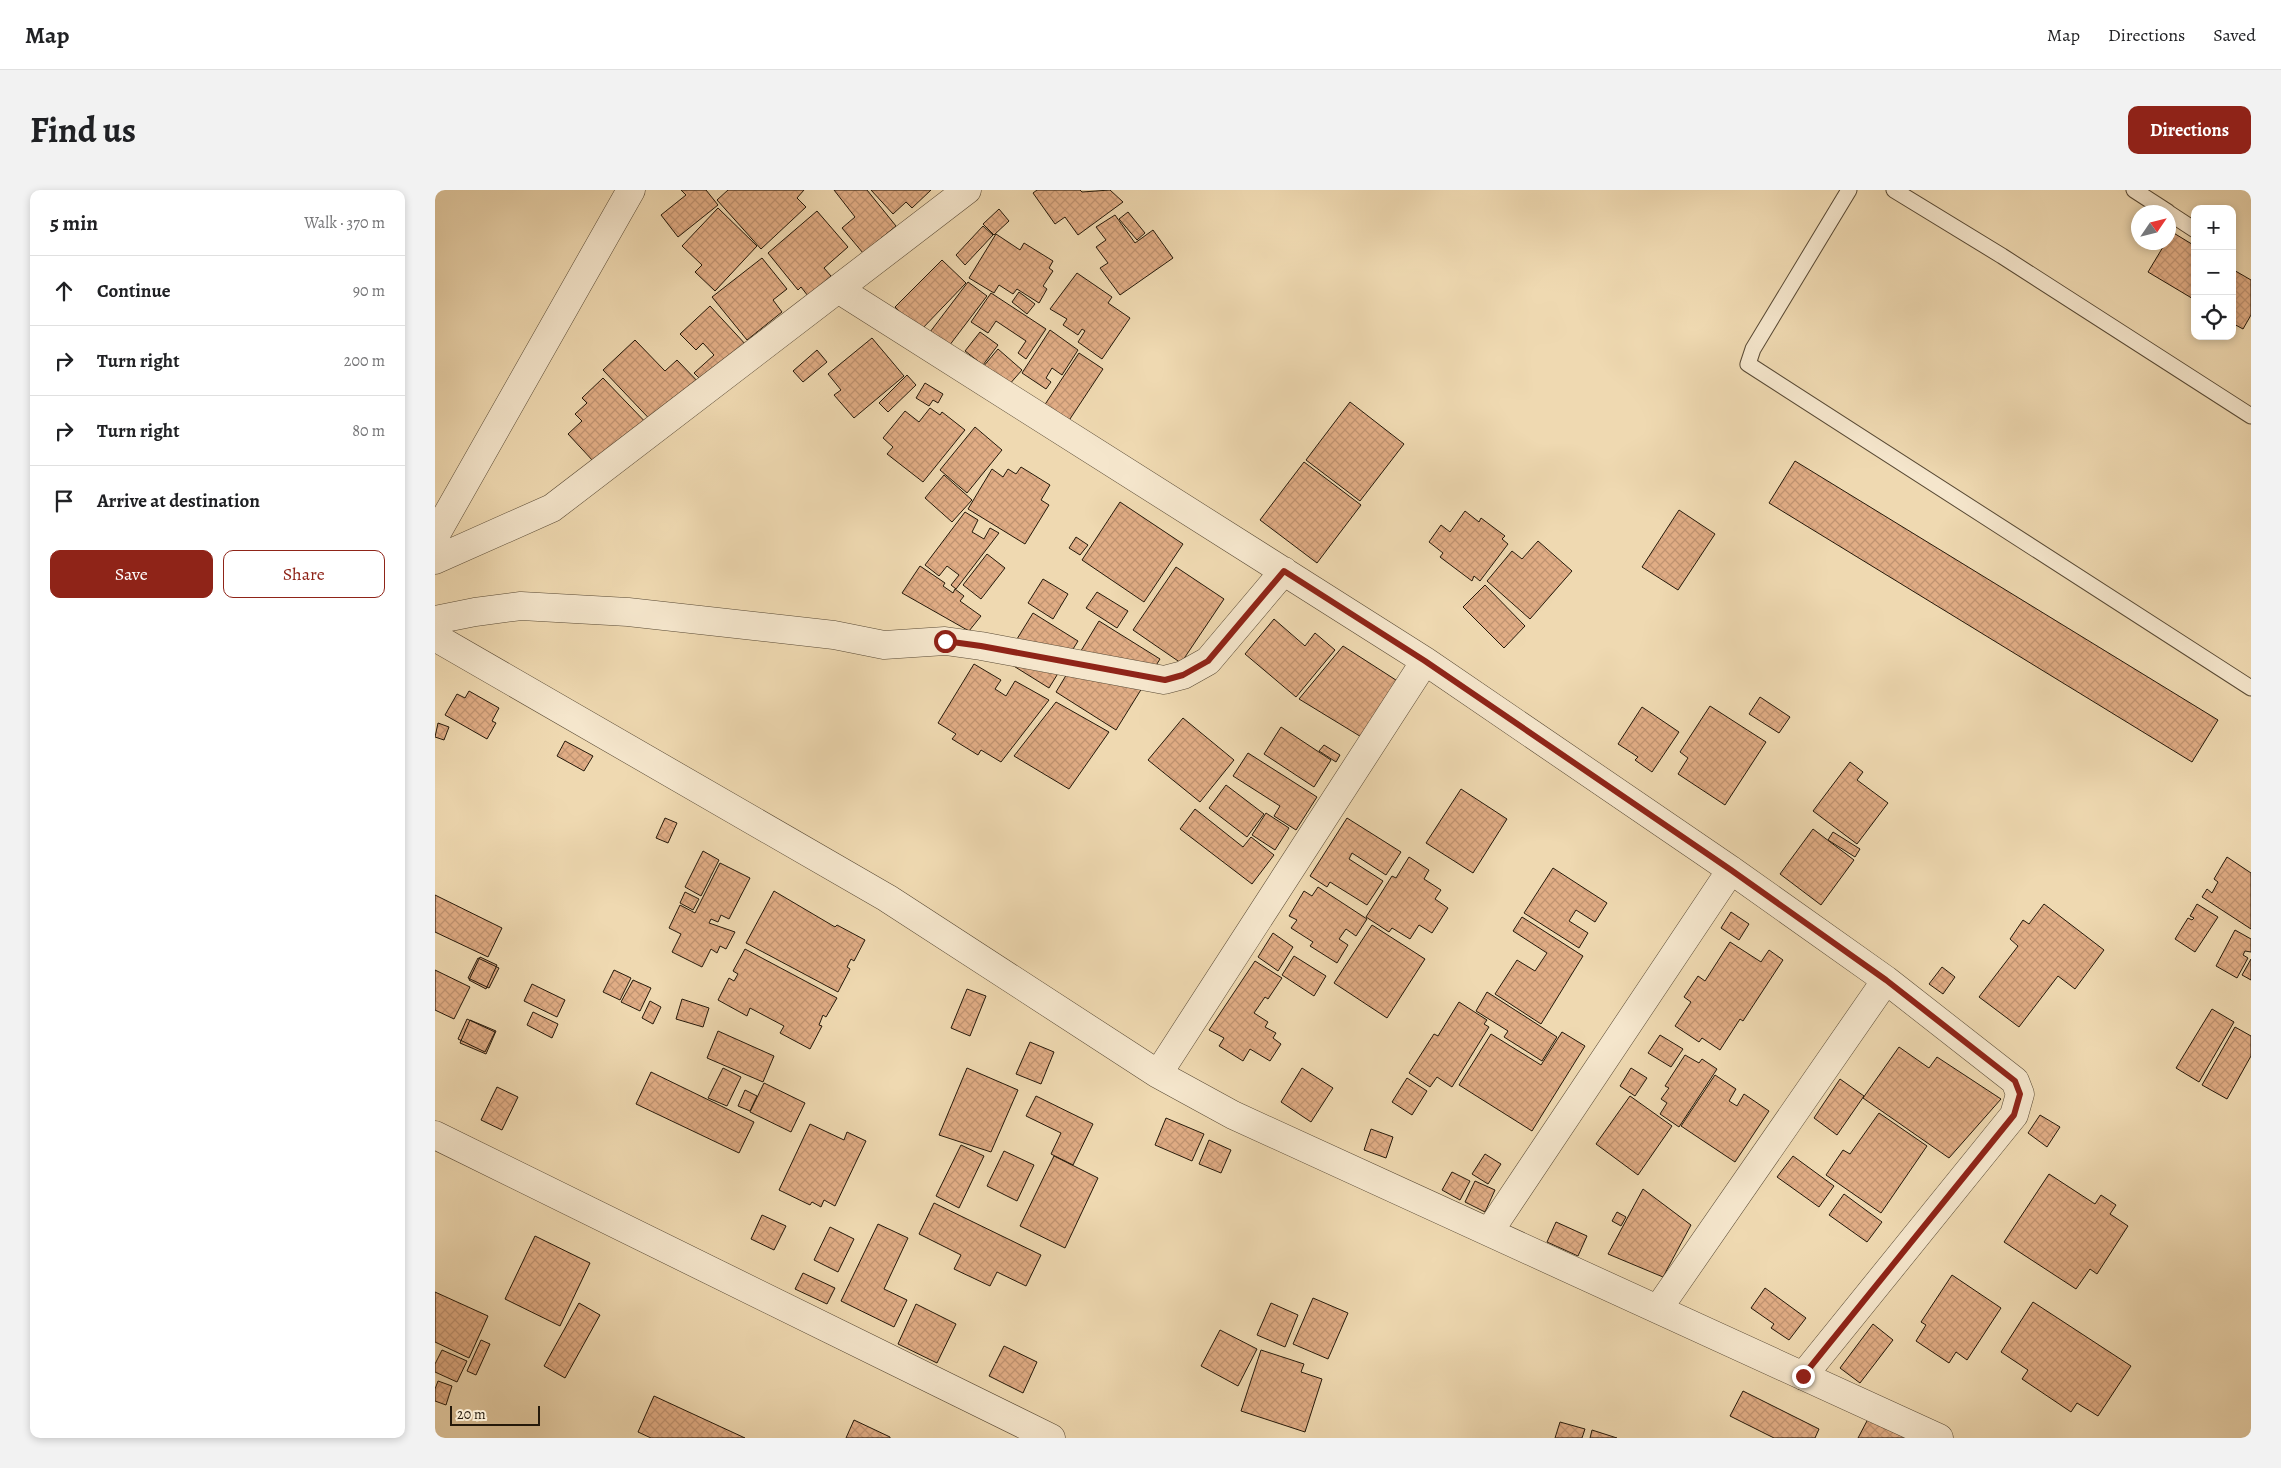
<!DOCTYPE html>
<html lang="en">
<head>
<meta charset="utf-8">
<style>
	:root { --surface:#fff; --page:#f2f2f2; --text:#202124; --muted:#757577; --line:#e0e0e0; --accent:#8f2418 }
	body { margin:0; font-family:Alegreya,serif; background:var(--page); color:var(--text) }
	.controls { position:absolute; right:15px; top:15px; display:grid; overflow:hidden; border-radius:10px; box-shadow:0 2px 8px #0003 }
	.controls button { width:45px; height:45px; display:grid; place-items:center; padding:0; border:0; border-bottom:1px solid var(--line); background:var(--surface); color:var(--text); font:25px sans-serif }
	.compass { position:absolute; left:1696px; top:15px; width:45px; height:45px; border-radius:50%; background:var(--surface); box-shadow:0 2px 8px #0003; rotate:55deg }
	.scale { position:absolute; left:15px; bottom:12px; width:90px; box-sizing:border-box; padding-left:5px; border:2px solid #25190a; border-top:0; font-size:14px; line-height:18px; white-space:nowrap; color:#25190a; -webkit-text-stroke:4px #f5e6cc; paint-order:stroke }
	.stop { position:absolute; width:15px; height:15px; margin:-11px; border:4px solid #8f2418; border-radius:50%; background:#fff }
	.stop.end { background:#8f2418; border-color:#fff; box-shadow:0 1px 5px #0008 }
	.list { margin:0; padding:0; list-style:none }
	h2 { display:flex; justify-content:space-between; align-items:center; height:65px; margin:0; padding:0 20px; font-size:21px }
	h2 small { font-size:16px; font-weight:400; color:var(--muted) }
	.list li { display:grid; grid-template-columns:32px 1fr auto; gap:15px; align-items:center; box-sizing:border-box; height:70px; padding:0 20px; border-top:1px solid var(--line) }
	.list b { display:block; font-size:19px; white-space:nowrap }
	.list em { font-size:16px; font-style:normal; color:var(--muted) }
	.actions { display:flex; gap:10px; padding:15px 20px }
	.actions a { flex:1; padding:11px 0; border:1px solid var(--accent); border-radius:10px; text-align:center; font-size:18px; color:var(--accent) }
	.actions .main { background:var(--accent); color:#fff }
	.icon { flex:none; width:28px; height:28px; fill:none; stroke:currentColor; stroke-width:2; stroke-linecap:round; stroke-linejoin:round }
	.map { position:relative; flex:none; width:1816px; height:1248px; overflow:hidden; border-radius:10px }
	header { display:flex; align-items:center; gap:30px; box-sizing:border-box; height:70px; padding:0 25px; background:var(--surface); border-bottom:1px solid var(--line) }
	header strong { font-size:24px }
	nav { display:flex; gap:28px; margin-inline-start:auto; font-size:18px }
	.intro { display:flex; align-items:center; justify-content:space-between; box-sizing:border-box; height:120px; padding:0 30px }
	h1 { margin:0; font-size:35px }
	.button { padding:12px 22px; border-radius:10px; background:var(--accent); color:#fff; font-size:18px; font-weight:700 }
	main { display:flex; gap:30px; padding:0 30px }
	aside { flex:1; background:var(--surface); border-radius:10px; box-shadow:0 2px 8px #0003 }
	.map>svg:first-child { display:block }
	.building { fill:url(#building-cross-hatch); stroke:#25190a }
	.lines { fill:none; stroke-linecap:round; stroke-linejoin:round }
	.lane-casing { stroke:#584934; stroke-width:17 }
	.street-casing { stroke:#584934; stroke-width:29 }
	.lane { stroke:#f5e6cc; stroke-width:15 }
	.street { stroke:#f5e6cc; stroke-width:28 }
	.route { stroke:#8f2418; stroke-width:6 }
</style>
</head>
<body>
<header>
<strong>Map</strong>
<nav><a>Map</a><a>Directions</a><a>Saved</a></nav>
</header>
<div class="intro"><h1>Find us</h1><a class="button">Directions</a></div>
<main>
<aside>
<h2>5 min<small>Walk · 370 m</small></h2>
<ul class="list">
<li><svg class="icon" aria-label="ahead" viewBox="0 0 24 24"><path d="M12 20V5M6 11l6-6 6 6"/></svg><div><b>Continue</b></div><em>90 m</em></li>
<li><svg class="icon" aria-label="right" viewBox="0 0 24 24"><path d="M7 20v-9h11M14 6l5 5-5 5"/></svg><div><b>Turn right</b></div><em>200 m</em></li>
<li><svg class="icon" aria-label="right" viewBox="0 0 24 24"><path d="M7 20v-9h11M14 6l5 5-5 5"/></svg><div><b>Turn right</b></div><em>80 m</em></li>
<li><svg class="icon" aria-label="arrive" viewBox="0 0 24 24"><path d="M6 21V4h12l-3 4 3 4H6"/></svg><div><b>Arrive at destination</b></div></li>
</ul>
<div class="actions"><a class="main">Save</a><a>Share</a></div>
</aside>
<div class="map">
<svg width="1816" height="1248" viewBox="0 0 1816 1248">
	<defs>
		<pattern id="building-cross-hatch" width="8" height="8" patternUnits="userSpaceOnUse" patternTransform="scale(1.25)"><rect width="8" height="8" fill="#e1ad85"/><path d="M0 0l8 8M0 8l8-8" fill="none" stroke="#c19472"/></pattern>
	</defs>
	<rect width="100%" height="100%" fill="#efd9b1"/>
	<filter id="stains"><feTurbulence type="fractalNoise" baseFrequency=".004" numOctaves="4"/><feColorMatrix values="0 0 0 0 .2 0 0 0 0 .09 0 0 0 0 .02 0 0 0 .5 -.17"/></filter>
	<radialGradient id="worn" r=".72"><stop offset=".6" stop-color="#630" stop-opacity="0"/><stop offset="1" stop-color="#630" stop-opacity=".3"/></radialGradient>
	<!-- building -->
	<path class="building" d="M246,0H271L283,15L243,47L226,25L251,5Z
		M293,0H369L362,8L371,17L326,59L282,10Z
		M399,0H432L461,36L428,63L407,38L420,27Z
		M436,0H496L477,18L471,12L458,24Z
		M602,0H645L647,2L675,0L688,12L643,45L630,27L620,34L598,3Z
		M283,18L322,56L280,101L260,82L267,75L247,56Z
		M564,19L574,31L559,45L548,34Z
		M382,21L413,57L389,78L396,86L373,106L366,97L363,100L333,63Z
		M693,22L710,43L702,50L684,29Z
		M680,25L700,53L718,40L738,68L685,105L665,78L673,73L661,57L671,50L661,37Z
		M548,36L558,45L530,75L521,65Z
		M1737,42L1760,56V110L1713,82L1731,52H1734Z
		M561,44L585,60L589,53L618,71L614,78L618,81L608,96L612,99L604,113L582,99L578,104L564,95L559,103L534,88Z
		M327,68L352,99L338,110L347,122L312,150L277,107Z
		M507,70L531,93L485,141L460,117Z
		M1797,79L1816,90V125L1808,139L1797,133Z
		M642,83L677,107L673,113L695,128L667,169L643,152L650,141L647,139L643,145L628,135L632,129L615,119Z
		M533,92L552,106L514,156L495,142Z
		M584,102L600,114L592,124L577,112Z
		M556,103L611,139L591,169L583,163L591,151L561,131L553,143L536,132Z
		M275,116L312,156L271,195L259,183L279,165L268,153L261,160L245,144Z
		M615,140L643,160L627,185L617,178L611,188L616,192L611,199L587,183Z
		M545,142L563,155L548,175L530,161Z
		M437,148L469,186L419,228L399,205L406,200L393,184Z
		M200,150L230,181L242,170L269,198L225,240L168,180Z
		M563,159L587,180L566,204L542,184Z
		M382,160L392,172L368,192L358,181Z
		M644,163L668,179L633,232L609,216Z
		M472,185L481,195L453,222L444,213Z
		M168,188L219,241L172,286L133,244L147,231L140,224L152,213L147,208Z
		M490,193L508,204L503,213L498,210L494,216L481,208Z
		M915,212L969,254L925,311L871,270Z
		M495,218L505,225L507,222L530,240L488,292L452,264L458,257L448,248L470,221L484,232Z
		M540,237L567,260L532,303L505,280Z
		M1360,271L1783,530L1757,572L1334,313Z
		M869,272L926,315L882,373L825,330Z
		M586,277L615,295L606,310L614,315L590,354L533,319L557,279L568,287L573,279L581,284Z
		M509,285L537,310L517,332L490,308Z
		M685,312L748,354L709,412L647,370Z
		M1244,320L1280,344L1243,400L1207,377Z
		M1030,321L1044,332L1046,328L1070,346L1067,349L1073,354L1045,391L1039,386L1037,391L1005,367L1008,363L994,352L1006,335L1015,342Z
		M530,322L543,330L537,342L549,349L555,338L564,343L521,399L516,395L524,385L512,376L504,386L490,375Z
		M641,347L653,355L645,365L634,358Z
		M1103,351L1137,381L1095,429L1052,391L1077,361L1087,369Z
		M552,364L570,378L546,409L528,395Z
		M485,376L510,393L508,396L518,403L520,399L529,406L525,411L546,426L534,441L467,403Z
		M741,377L789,409L746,473L698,440Z
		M608,389L633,404L618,429L593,413Z
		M1050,395L1090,436L1069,458L1028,417Z
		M662,402L693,421L682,438L651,418Z
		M598,423L643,451L614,498L569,470Z
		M839,429L870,456L880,443L900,460L861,507L810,464Z
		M664,431L725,469L681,540L621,502Z
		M908,456L964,492L928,548L864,509Z
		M539,474L566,490L560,499L571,506L580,491L614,510L566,572L546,560L543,565L517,549L521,544L503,533Z
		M34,501L64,518L57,531L61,533L52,549L10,525L22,504L30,508Z
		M1325,507L1355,527L1344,543L1314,524Z
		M621,512L674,542L634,599L579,566Z
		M1275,516L1331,552L1290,615L1243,584L1253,568L1245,562Z
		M1207,517L1244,542L1217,582L1200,570L1203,567L1183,554Z
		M748,528L799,570L765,612L713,570Z
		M3,533L14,537L9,550L0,547Z
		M846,537L896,570L879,597L829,564Z
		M130,551L158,566L149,581L122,566Z
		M889,555L905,565L901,572L884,561Z
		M813,563L882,607L861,640L839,626L845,616L798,586Z
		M1415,572L1428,582L1422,590L1453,613L1422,654L1378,621Z
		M791,595L829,624L812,647L774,618Z
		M1026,599L1072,629L1038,683L991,653Z
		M760,619L808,657L816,647L839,665L817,694L745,639Z
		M831,623L854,638L840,660L817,645Z
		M230,628L242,633L233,653L221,648Z
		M912,628L966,662L951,685L917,663L914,669L948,691L932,715L895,692L892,697L875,686Z
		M1378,639L1419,670L1386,715L1345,684Z
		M1398,642L1425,659L1420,667L1393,650Z
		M268,661L284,670L266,706L250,697Z
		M974,667L994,680L989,689L1006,700L1000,709L1013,718L997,743L984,735L975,749L957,738L954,742L931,727L957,686L961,688Z
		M1792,667L1816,683V739L1767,707L1772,699L1777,703L1783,692L1779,689Z
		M285,673L315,688L294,729L286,725L283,732L276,729L274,733L300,742L291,759L285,756L282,763L276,759L267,777L237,762L246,744L234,738L245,715L260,723Z
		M1118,678L1172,713L1160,732L1141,720L1134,731L1153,743L1144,758L1089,723Z
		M883,697L932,729L921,746L911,739L904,749L913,755L902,773L875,756L878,752L856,738L862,730L854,726L869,701L877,706Z
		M339,701L400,737L402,735L430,750L419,771L416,769L412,777L415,779L403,802L311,753Z
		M250,702L264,709L258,720L245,713Z
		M0,705L67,738L53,767L0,742Z
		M1609,714L1669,760L1640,799L1623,786L1584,837L1544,807L1583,756L1575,749L1588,730L1594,734Z
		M1762,714L1783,727L1760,762L1740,749L1753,728L1757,730L1759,728L1755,726Z
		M1296,722L1314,734L1304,750L1286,738Z
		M1087,727L1148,766L1106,834L1060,804L1082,770L1100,781L1112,763L1078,741Z
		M937,735L990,769L952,828L899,793Z
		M1800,740L1816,749V762L1810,761L1808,765L1813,768L1802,788L1781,776Z
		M838,743L858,757L843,781L823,767Z
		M1295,752L1326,772L1334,760L1348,770L1308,831L1305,829L1285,860L1267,848L1264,852L1240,836L1256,812L1249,807L1263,786L1270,791Z
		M310,759L402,808L391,827L388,825L384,835L387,836L375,859L345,843L349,836L315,818L312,826L283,810L294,788L299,791L303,784L298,781Z
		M859,766L891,786L879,806L847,785Z
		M45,767L62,775L51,799L34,790Z
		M43,768L64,778L54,798L33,788Z
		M1816,769V790L1807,785Z
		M820,771L847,788L833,809L830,807L819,823L833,832L830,837L841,843L838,848L846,854L835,871L815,859L808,871L784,856L789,848L774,840Z
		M1507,777L1520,787L1508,804L1494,794Z
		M0,780L35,797L19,829L0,820Z
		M179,780L196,788L185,810L168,802Z
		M198,790L216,798L205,821L186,812Z
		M97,794L130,810L122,827L89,811Z
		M532,799L551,806L535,846L516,838Z
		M1052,802L1122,847L1107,871L1069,847L1073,841L1041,821Z
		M247,809L274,818L268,837L241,829Z
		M215,811L226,817L218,834L207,828Z
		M1024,812L1052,830L1049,834L1054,837L1017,897L1002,887L995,897L974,883L999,844L1003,846Z
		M1777,819L1799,832L1764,892L1741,878Z
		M98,822L123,834L117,848L92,835Z
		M32,829L60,842L50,862L23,849Z
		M35,830L61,841L51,864L25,853Z
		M1800,837L1816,846V866L1792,909L1767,895Z
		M283,841L339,866L328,892L272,868Z
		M1127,842L1150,856L1097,941L1024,895L1056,844L1106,875Z
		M1225,845L1248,859L1236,877L1213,863Z
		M595,852L619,862L606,894L581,884Z
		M1464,857L1494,878L1502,867L1566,909L1514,968L1428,908Z
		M1250,865L1264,873L1267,869L1282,879L1244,937L1225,924L1232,913L1226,909L1234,898L1230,896Z
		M288,878L306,887L292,916L273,908Z
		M532,878L583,900L556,962L504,945Z
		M867,878L898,898L876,932L846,912Z
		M1196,878L1212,888L1200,906L1185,896Z
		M216,882L319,932L304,963L201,914Z
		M1280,885L1301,899L1294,911L1302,916L1309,904L1334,921L1300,972L1246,936Z
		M972,888L992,901L977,925L957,912Z
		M1405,889L1429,906L1402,945L1379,928Z
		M329,893L370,913L356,942L315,922Z
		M62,897L83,907L67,940L46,930Z
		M310,900L322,906L315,921L303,916Z
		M601,906L658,934L638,975L616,964L626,943L591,926Z
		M1195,906L1237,936L1203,985L1161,954Z
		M1444,923L1492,956L1446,1023L1391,985L1408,960L1415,964Z
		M1605,925L1625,937L1612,957L1593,943Z
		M731,928L769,944L757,971L720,955Z
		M375,934L409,950L412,942L431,951L400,1016L389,1010L386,1017L377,1012L375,1015L344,1000Z
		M936,939L958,947L951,968L929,960Z
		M774,950L796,960L786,983L764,974Z
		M526,955L549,966L524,1018L501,1006Z
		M569,961L599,975L582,1011L552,996Z
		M1050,964L1066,974L1053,994L1037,984Z
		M619,966L663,988L630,1058L585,1036Z
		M1358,966L1399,996L1384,1017L1342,987Z
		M1017,982L1035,991L1025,1010L1007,1000Z
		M1614,984L1660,1014L1666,1005L1681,1015L1675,1024L1693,1036L1662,1084L1655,1079L1641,1099L1569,1052Z
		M1040,991L1060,1000L1050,1022L1030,1012Z
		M1208,999L1256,1035L1228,1087L1173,1064Z
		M1409,1004L1447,1032L1432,1052L1394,1025Z
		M499,1013L606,1065L591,1096L562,1082L555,1096L519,1079L526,1065L484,1044Z
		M1182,1022L1191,1027L1186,1036L1177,1031Z
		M327,1025L351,1036L339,1060L316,1049Z
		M1121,1032L1152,1046L1143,1066L1112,1052Z
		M443,1034L473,1048L449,1099L472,1110L459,1137L406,1111Z
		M395,1037L419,1049L403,1082L379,1070Z
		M100,1046L155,1073L125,1136L70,1109Z
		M368,1083L400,1098L392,1114L360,1099Z
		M1517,1085L1566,1118L1532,1170L1521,1162L1514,1173L1481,1151L1491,1135L1486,1132Z
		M1330,1098L1371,1128L1354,1150L1336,1138L1339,1134L1316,1118Z
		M0,1102L53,1126L34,1168L0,1152Z
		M878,1108L913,1123L893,1169L858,1154Z
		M1598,1112L1696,1176L1663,1226L1642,1213L1636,1222L1587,1189L1593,1180L1566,1162Z
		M144,1113L165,1125L130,1188L109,1176Z
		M836,1113L863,1125L850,1157L822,1145Z
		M481,1114L521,1134L502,1173L463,1154Z
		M1438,1134L1458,1150L1425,1193L1405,1178Z
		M785,1140L822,1159L803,1196L766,1176Z
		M46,1150L55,1154L41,1185L32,1181Z
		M569,1156L602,1172L588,1203L554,1186Z
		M7,1160L32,1171L22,1192L0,1182V1174Z
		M826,1160L869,1174L866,1182L887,1189L870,1242L806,1221Z
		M3,1191L17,1196L11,1215L0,1211V1199Z
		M1308,1201L1384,1239L1380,1248H1339L1295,1226Z
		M219,1206L310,1248H216L203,1242Z
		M1433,1229L1471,1248H1423Z
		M419,1230L455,1247V1248H411Z
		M1125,1232L1150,1239L1147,1248H1120Z
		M1157,1240L1182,1248H1155Z"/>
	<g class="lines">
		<defs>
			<path id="lane" d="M1414,0L1318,159L1313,174L1816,498
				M1459,0L1567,66L1816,226
				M1699,0L1733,22
				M1734,23L1760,40"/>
			<path id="street" d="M403,99L990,471L1296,680L1451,790L1580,891L1585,904L1579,925L1368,1186
				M0,346L196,0
				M0,370L117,318L532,0
				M0,430L40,422L86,416L193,422L399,445L449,455L510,451L546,456L729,490L748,485L773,471L849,381
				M0,447L452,708L723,884L798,925L1504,1248
				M723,884L990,471
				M0,945L616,1248
				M1054,1042L1296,680
				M1223,1119L1451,790"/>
		</defs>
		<!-- lane casing -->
		<use href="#lane" class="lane-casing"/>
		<!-- street casing -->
		<use href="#street" class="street-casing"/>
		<!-- lane -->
		<use href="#lane" class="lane"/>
		<!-- street -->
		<use href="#street" class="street"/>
	</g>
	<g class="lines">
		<!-- route -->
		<path class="route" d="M510,451L546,456L730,490L748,485L773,471L849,381L990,471L1296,680L1451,790L1580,891L1585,904L1579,925L1368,1186"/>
	</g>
	<rect width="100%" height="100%" filter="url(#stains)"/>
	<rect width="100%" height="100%" fill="url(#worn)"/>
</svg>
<div class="controls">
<button>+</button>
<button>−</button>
<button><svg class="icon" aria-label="locate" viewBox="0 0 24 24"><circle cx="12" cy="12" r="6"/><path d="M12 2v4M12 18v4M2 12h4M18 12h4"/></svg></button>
</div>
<svg class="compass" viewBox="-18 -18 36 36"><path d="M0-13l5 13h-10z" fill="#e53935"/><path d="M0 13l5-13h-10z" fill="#757577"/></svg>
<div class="scale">20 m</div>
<div class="stop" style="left:510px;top:451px"></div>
<div class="stop end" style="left:1368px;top:1186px"></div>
</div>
</main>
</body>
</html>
